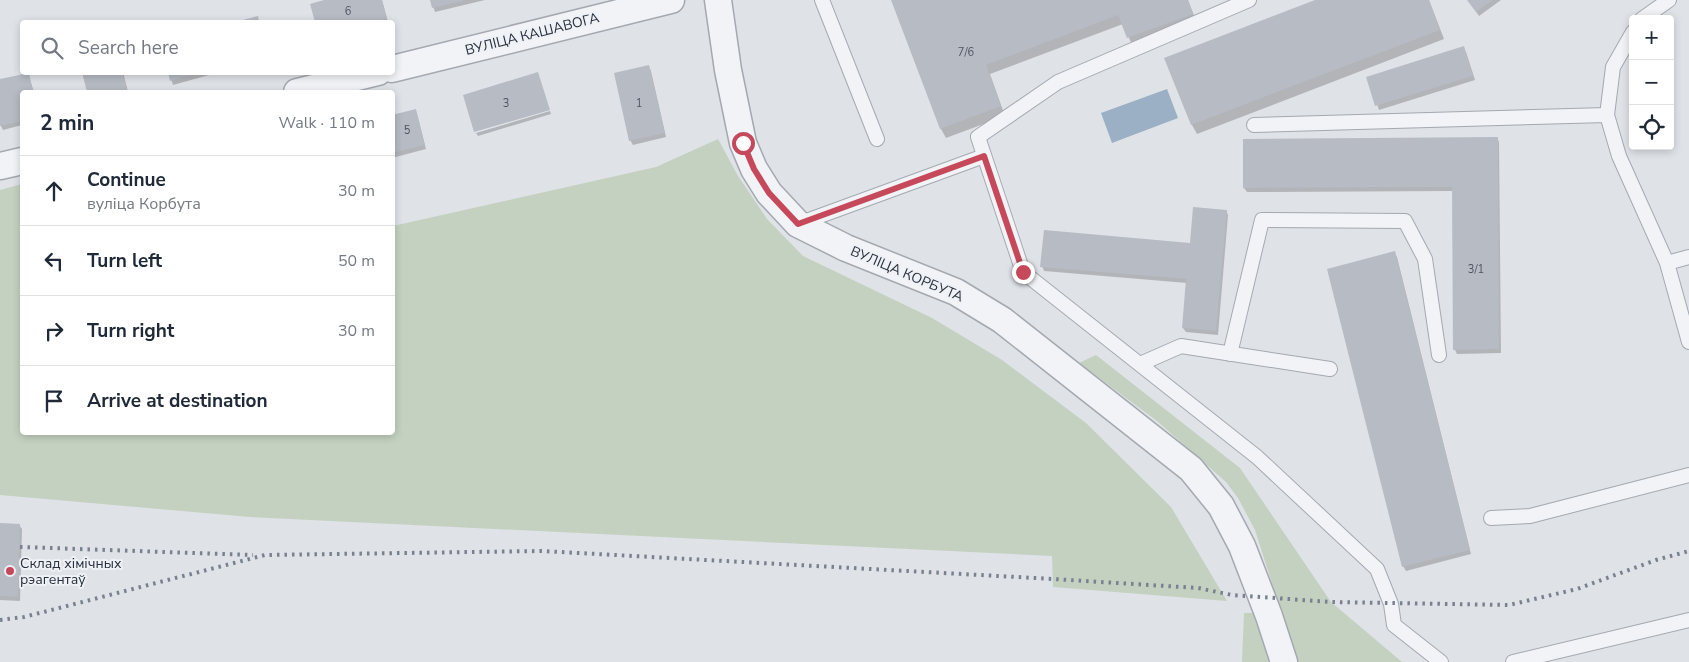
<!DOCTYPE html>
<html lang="en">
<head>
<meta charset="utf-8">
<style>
	:root { --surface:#fff; --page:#f6f6f7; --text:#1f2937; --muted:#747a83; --line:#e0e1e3 }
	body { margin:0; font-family:"Nunito Sans",sans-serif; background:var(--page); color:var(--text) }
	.controls { position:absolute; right:15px; top:15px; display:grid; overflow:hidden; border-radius:5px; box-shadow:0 2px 8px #0003 }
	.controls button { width:45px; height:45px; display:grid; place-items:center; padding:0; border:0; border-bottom:1px solid var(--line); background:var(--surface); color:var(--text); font:25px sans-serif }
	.stop { position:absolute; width:15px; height:15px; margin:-11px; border:4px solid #c6495b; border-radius:50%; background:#fff }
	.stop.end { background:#c6495b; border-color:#fff; box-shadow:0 1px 5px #0008 }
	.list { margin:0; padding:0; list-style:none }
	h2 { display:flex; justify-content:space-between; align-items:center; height:65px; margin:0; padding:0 20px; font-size:21px }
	h2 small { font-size:16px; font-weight:400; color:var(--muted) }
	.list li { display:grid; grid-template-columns:32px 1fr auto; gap:15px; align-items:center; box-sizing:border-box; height:70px; padding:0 20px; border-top:1px solid var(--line) }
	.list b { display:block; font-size:19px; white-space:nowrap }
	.list p { margin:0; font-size:16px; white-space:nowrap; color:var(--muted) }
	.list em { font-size:16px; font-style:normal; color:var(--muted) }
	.icon { flex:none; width:28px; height:28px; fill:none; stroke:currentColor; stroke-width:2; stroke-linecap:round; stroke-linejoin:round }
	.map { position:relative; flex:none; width:1689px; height:662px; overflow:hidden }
	.search { position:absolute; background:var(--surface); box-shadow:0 2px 8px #0003; left:20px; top:20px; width:375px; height:55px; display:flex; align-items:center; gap:12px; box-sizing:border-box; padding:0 18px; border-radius:5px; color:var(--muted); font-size:19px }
	.panel { position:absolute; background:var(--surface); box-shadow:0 2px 8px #0003; left:20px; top:90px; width:375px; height:345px; border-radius:5px }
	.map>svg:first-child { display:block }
	.green { fill:#c4d1c0 }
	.water { fill:#9bafc5 }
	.shadow { fill:#0003 }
	.building { fill:#b6bbc4 }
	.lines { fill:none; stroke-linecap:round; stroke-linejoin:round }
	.lane-casing { stroke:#a4a9b1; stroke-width:16 }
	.street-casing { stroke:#a4a9b1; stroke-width:29 }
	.lane { stroke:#f1f3f6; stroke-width:14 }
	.street { stroke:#f1f3f6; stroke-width:26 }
	.rail { stroke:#798190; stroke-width:4; stroke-dasharray:2.5 5; stroke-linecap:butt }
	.route { stroke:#c6495b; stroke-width:6 }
	.poi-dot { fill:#c6495b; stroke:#eef1f5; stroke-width:2 }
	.labels { text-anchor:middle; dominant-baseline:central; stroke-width:4; stroke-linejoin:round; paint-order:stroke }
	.number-label { font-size:11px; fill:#4c535f }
	.street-label { font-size:14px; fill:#28303d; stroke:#eef1f5 }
	.poi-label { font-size:14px; fill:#28303d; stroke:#eef1f5; text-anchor:start }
</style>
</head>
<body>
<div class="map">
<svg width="1689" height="662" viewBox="0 0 1689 662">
	<rect width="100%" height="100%" fill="#dfe2e7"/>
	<!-- green -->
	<path class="green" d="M718,139L738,176L767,219L803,256L932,318L1002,360L1086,423L1171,507L1227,601L1053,587L1052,556L250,517L0,495V190L22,184V432H392L393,226L656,167Z
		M1096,355L1240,468L1331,602L1402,662H1297L1255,530L1238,498L1226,482L1157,421L1079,363Z
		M1244,613H1254L1269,662H1242Z"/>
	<!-- water -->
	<path class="water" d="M1167,89L1178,118L1112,143L1101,113Z"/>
	<!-- shadow -->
	<path class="shadow" d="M328,0H382L388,22H316L311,5Z
		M431,0H485L435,12Z
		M893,0H1188L1197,23L1133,47L1123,24L990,74L1005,116L946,138L941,129Z
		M1319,0H1429L1444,39L1197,134L1192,125L1166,59Z
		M1468,0H1501L1479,16Z
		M1466,52L1475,80L1379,110L1368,78Z
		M649,67L651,71L666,137L633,145L630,140Z
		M84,72H123L128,92H89Z
		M169,72H220L173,85Z
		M28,74L34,92H22V125L3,130L0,124V80Z
		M415,110L417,115L426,149L392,158V116Z
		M550,111L551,114L478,136L476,133Z
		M1497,138L1499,142L1501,353L1457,354L1455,350L1453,191L1247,192L1244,188V140Z
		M1226,211L1228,215L1218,335L1186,332L1183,328L1187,283L1044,271L1042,266L1191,244Z
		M1394,253L1397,257L1471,554L1406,571L1403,566Z
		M0,524L19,525L22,529L20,601L0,600Z"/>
	<!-- building -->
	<path class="building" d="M324,0H382L387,19L373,22H315L310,4Z
		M430,0H463V1L432,8Z
		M891,0H1188L1193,14L1127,38L1118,15L986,65L1001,106L940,129Z
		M1315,0H1429L1440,30L1191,125L1164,58Z
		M1467,0H1493L1476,12Z
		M258,16L259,22H236Z
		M1464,46L1473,76L1375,106L1366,77Z
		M649,65L665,133L629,141L614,73Z
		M82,72H122L128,92H87Z
		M168,72H199V73L170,81Z
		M538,72L550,110L474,132L463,95Z
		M29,73L33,92H22V121L0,126V79Z
		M416,109L425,145L392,153V115Z
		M1498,137L1499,349L1453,350L1452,187L1243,188V139Z
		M1193,207L1227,210L1216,331L1182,328L1186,279L1040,267L1044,230L1190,243Z
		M1395,251L1470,550L1402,567L1327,269Z
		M0,523L20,524L18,597L0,596Z"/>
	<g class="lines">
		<defs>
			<path id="lane" d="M822,0L877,139
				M1249,0L1058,82L978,137L1023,272L1257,457L1377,569L1391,604L1394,625L1441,662
				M1642,19L1669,0
				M1633,32L1613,67L1607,115L1619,156L1667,263L1689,342
				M1254,125L1607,115
				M798,224L984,156
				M1667,263L1689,257
				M1230,354L1262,220L1405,221L1425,259L1439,355
				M1140,364L1181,346L1330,369
				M1491,518L1530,516L1689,475
				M1513,662L1689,620"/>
			<path id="street" d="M718,0L728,70L743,143L754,169L769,193L798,224L846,248L956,292L1002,320L1191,469L1221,506L1242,546L1269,616L1284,662
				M392,69L671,0
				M297,92L378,72
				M0,166L22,161"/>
		</defs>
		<!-- lane casing -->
		<use href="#lane" class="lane-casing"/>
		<!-- street casing -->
		<use href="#street" class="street-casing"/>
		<!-- lane -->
		<use href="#lane" class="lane"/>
		<!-- street -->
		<use href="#street" class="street"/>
		<!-- rail -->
		<path class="rail" d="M20,547L253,555
			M0,620L24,617L265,555L542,551L1053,579L1198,588L1232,595L1331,602L1509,605L1577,589L1656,560L1689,551"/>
	</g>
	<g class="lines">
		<!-- route -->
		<path class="route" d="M743,143L754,169L769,193L798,224L984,156L1023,272"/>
	</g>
	<!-- markers -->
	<circle class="poi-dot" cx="10" cy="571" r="5"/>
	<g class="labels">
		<!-- number labels -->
		<g class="number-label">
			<text x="348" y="11">6</text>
			<text x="966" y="52">7/6</text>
			<text x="506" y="103">3</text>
			<text x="639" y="103">1</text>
			<text x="407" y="130">5</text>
			<text x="1476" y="269">3/1</text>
		</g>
		<!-- street labels -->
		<g class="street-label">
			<text transform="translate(532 34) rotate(-14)">ВУЛІЦА КАШАВОГА</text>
			<text transform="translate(907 274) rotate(23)">ВУЛІЦА КОРБУТА</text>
		</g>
		<!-- poi labels -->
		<g class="poi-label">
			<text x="20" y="563">Склад хімічных<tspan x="20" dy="16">рэагентаў</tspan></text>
		</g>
	</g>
</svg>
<div class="controls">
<button>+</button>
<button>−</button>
<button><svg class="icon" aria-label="locate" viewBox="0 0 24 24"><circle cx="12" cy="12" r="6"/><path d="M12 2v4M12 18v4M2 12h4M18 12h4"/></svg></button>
</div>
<div class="stop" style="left:743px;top:143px"></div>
<div class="stop end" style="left:1023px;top:272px"></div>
<div class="search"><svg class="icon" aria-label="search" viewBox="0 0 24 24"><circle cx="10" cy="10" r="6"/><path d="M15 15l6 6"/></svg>Search here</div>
<section class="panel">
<h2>2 min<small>Walk · 110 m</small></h2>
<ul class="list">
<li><svg class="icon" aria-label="ahead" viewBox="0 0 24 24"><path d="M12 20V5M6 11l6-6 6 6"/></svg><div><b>Continue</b><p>вуліца Корбута</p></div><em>30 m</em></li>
<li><svg class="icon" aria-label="left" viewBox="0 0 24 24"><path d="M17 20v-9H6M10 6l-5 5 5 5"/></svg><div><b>Turn left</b></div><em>50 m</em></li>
<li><svg class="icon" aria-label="right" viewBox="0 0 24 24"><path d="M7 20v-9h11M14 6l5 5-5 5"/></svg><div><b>Turn right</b></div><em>30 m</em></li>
<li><svg class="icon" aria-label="arrive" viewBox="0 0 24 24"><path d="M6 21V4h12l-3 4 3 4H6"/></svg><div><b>Arrive at destination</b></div></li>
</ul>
</section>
</div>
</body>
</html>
